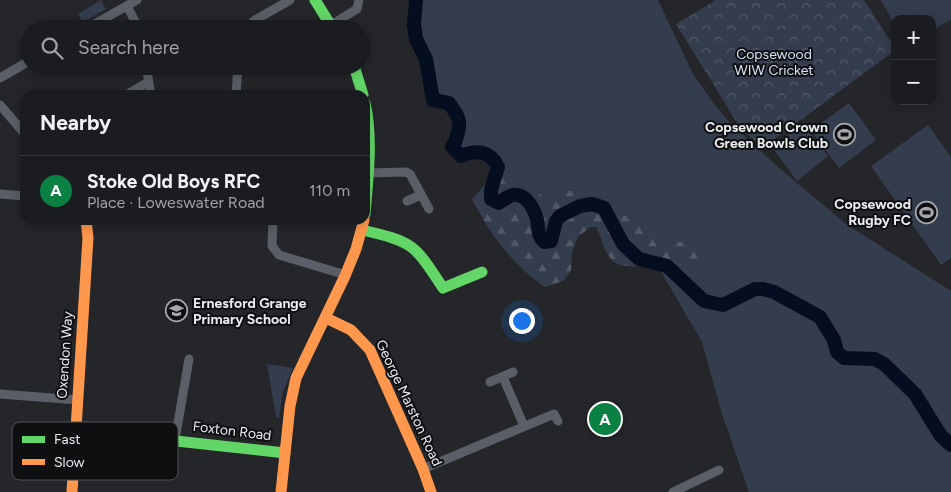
<!DOCTYPE html>
<html lang="en">
<head>
<meta charset="utf-8">
<style>
	:root { --surface:#1b1c1f; --page:#242528; --text:#f1f3f6; --muted:#a0a1a4; --line:#393a3d; --accent:#0b8043 }
	body { margin:0; font-family:Figtree,sans-serif; background:var(--page); color:var(--text) }
	.controls { position:absolute; right:15px; top:15px; display:grid; overflow:hidden; border-radius:10px; box-shadow:0 2px 12px #0003 }
	.controls button { width:45px; height:45px; display:grid; place-items:center; padding:0; border:0; border-bottom:1px solid var(--line); background:var(--surface); color:var(--text); font:25px sans-serif }
	.you { position:absolute; left:521px; top:320px; width:18px; height:18px; margin:-12px; border:4px solid #fff; border-radius:50%; background:#1a73e8; box-shadow:0 0 0 8px #1a73e833 }
	.badge { display:grid; place-items:center; width:32px; height:32px; border-radius:50%; background:var(--accent); color:#fff; font-size:16px; font-weight:700 }
	.pin { position:absolute; translate:-50% -50%; border:2px solid #fff; box-shadow:0 1px 5px #0006 }
	.list { margin:0; padding:0; list-style:none }
	h2 { display:flex; justify-content:space-between; align-items:center; height:65px; margin:0; padding:0 20px; font-size:21px }
	h2 small { font-size:16px; font-weight:400; color:var(--muted) }
	.list li { display:grid; grid-template-columns:32px 1fr auto; gap:15px; align-items:center; box-sizing:border-box; height:70px; padding:0 20px; border-top:1px solid var(--line) }
	.list b { display:block; font-size:19px; white-space:nowrap }
	.list p { margin:0; font-size:16px; white-space:nowrap; color:var(--muted) }
	.list em { font-size:16px; font-style:normal; color:var(--muted) }
	.icon { flex:none; width:28px; height:28px; fill:none; stroke:currentColor; stroke-width:2; stroke-linecap:round; stroke-linejoin:round }
	.map { position:relative; flex:none; width:951px; height:492px; overflow:hidden }
	.search { position:absolute; background:var(--surface); box-shadow:0 2px 12px #0003; left:20px; top:20px; width:350px; height:55px; display:flex; align-items:center; gap:12px; box-sizing:border-box; padding:0 18px; border-radius:28px; color:var(--muted); font-size:19px }
	.panel { position:absolute; background:var(--surface); box-shadow:0 2px 12px #0003; left:20px; top:90px; width:350px; height:135px; border-radius:15px }
	.map>svg:first-child { display:block }
	.grass { fill:#343d4d }
	.forest { fill:url(#forest-firs) }
	.park { fill:url(#park-crowns) }
	.lines { fill:none; stroke-linecap:round; stroke-linejoin:round }
	.river { stroke:#050d20; stroke-width:14 }
	.street { stroke:#5a5f67; stroke-width:9 }
	.fast { stroke:#63d668; stroke-width:11 }
	.slow { stroke:#ff974d; stroke-width:11 }
	.labels { text-anchor:middle; dominant-baseline:central; stroke-width:4; stroke-linejoin:round; paint-order:stroke }
	.park-label { font-size:14px; fill:#d6e3f7; stroke:#0d0f11 }
	.poi-label { font-size:14px; font-weight:bold; fill:#eaecf0; stroke:#0d0f11; text-anchor:end }
	.street-label { font-size:14px; fill:#eaecf0; stroke:#0d0f11 }
	.key { fill:#0d0f11; stroke:#4f5154; stroke-width:1 }
	.key-label { font-size:14px; fill:#eaecf0 }
</style>
</head>
<body>
<div class="map">
<svg width="951" height="492" viewBox="0 0 951 492">
	<defs>
		<pattern id="forest-firs" width="22" height="20" patternUnits="userSpaceOnUse" patternTransform="scale(1.25)"><rect width="22" height="20" fill="#343d4d"/><path d="M5 1l3.5 6h-7zM16 11l3.5 6h-7z" fill="#525967"/></pattern>
		<pattern id="park-crowns" width="20" height="18" patternUnits="userSpaceOnUse" patternTransform="scale(1.25)"><rect width="20" height="18" fill="#343d4d"/><path d="M2 6a3 3 0 1 1 6 0M12 15a3 3 0 1 1 6 0" fill="none" stroke="#525967"/></pattern>
	</defs>
	<rect width="100%" height="100%" fill="#242629"/>
	<!-- grass -->
	<path class="grass" d="M101,0L106,9L83,22L78,14Z
		M416,0H658L693,74L714,104L731,124L785,173L846,224L951,291V492H749L722,414L702,342L656,263L639,259L604,209L560,216L495,179C496,176 499,170 498,167C497,150 472,151 461,156L452,147C457,140 461,126 458,118C457,113 451,107 449,103L433,100L426,59L416,39L414,24Z
		M881,0H951V20L932,30V19H895V25Z
		M849,103L876,140L839,168L811,130Z
		M803,124L828,156L797,181L772,147Z
		M928,125L951,157V258L941,265L871,166Z
		M267,364L293,368L283,392L279,418L276,417Z"/>
	<!-- forest -->
	<path class="forest" d="M505,163L514,182L536,190L544,198L553,191H582L645,227L650,234L664,242H690L703,252L702,264L697,272C690,269 682,265 675,264C657,261 623,274 611,259C603,250 602,237 596,227H590L578,237L572,252L571,271L563,281L545,287C527,276 501,248 490,230C483,221 478,209 472,199Z"/>
	<!-- park -->
	<path class="park" d="M716,0H864L893,45V52L772,141L765,144L758,143L741,129L676,24Z"/>
	<g class="lines">
		<!-- river -->
		<path class="river" d="M416,0L414,24L416,39L426,59L433,100L449,103C451,107 457,113 458,118C461,126 457,140 452,147L461,156C476,149 491,151 498,167L491,190V199L499,203C503,200 508,196 513,195C526,193 534,209 537,219C539,230 537,234 544,242L551,241L556,221L560,216L580,206L592,204L604,208L623,244L639,259L667,266L704,301L723,305L755,289H763L774,292L820,317L834,340L837,352L844,358L875,359L884,364L915,394L941,436L951,445"/>
		<!-- street -->
		<path class="street" d="M127,6L139,29
			M331,25L357,9L359,0
			M86,29L137,0
			M246,29L255,20L290,0
			M146,66L151,95
			M0,78L29,61
			M126,95L148,82
			M236,95L238,66
			M0,105L25,134
			M368,173L406,172L410,174L429,209
			M0,194L25,196
			M407,201L421,195
			M273,220L272,246L279,255L346,275
			M503,377L524,426
			M490,382L513,372
			M0,394L78,400
			M175,440L189,359
			M423,469L554,414L558,421
			M673,492L719,470"/>
		<!-- fast -->
		<path class="fast" d="M315,0L333,29
			M354,66L363,95
			M365,103C373,137 368,179 365,214
			M362,230C414,242 414,244 443,288L482,272
			M76,430L285,453"/>
		<!-- slow -->
		<path class="slow" d="M326,318L351,330L370,350L423,469L431,492
			M72,492L88,238L86,220
			M281,492L290,406L296,378L345,276L356,249L364,220"/>
	</g>
	<!-- icons -->
	<defs>
		<symbol id="stadium-ring" viewBox="-11 -11 22 22"><circle r="9.5" fill="#0d0f11" stroke="#a5a7aa" stroke-width="1.5"/><path d="M0-5a6.5 5 0 1 0 0 10a6.5 5 0 1 0 0-10ZM-3.5-1.8h7v3.6h-7Z" fill="#a5a7aa"/></symbol>
		<symbol id="school-ring" viewBox="-11 -11 22 22"><circle r="9.5" fill="#0d0f11" stroke="#a5a7aa" stroke-width="1.5"/><path d="M0-5L7-2L0 1L-7-2ZM-4 1L0 2.5L4 1V4Q0 6-4 4Z" fill="#a5a7aa"/></symbol>
	</defs>
	<g fill-rule="evenodd">
		<use href="#stadium-ring" x="832" y="122" width="25" height="25"/>
		<use href="#stadium-ring" x="914" y="200" width="25" height="25"/>
		<use href="#school-ring" x="164" y="298" width="25" height="25"/>
	</g>
	<g class="labels">
		<!-- park labels -->
		<g class="park-label">
			<text x="774" y="54">Copsewood<tspan x="774" dy="16">WIW Cricket</tspan></text>
		</g>
		<!-- poi labels -->
		<g class="poi-label">
			<text x="828" y="127">Copsewood Crown<tspan x="828" dy="16">Green Bowls Club</tspan></text>
			<text x="911" y="204">Copsewood<tspan x="911" dy="16">Rugby FC</tspan></text>
			<text x="193" y="303" text-anchor="start">Ernesford Grange<tspan x="193" dy="16">Primary School</tspan></text>
		</g>
		<!-- street labels -->
		<g class="street-label">
			<text transform="translate(65 355) rotate(-86)">Oxendon Way</text>
			<text transform="translate(409 403) rotate(65)">George Marston Road</text>
			<text transform="translate(232 431) rotate(7)">Foxton Road</text>
		</g>
	</g>
	<!-- legend -->
	<rect x="12" y="422" width="166" height="58" rx="8" class="key"/>
	<rect x="22" y="436" width="23" height="7" fill="#63d668"/>
	<rect x="22" y="459" width="23" height="6" fill="#ff974d"/>
	<g class="key-label">
		<text x="54" y="444">Fast</text>
		<text x="54" y="467">Slow</text>
	</g>
</svg>
<div class="controls">
<button>+</button>
<button>−</button>
</div>
<div class="you"></div>
<div class="pin badge" style="left:605px;top:419px">A</div>
<div class="search"><svg class="icon" aria-label="search" viewBox="0 0 24 24"><circle cx="10" cy="10" r="6"/><path d="M15 15l6 6"/></svg>Search here</div>
<section class="panel">
<h2>Nearby<small></small></h2>
<ul class="list">
<li><span class="badge">A</span><div><b>Stoke Old Boys RFC</b><p>Place · Loweswater Road</p></div><em>110 m</em></li>
</ul>
</section>
</div>
</body>
</html>
